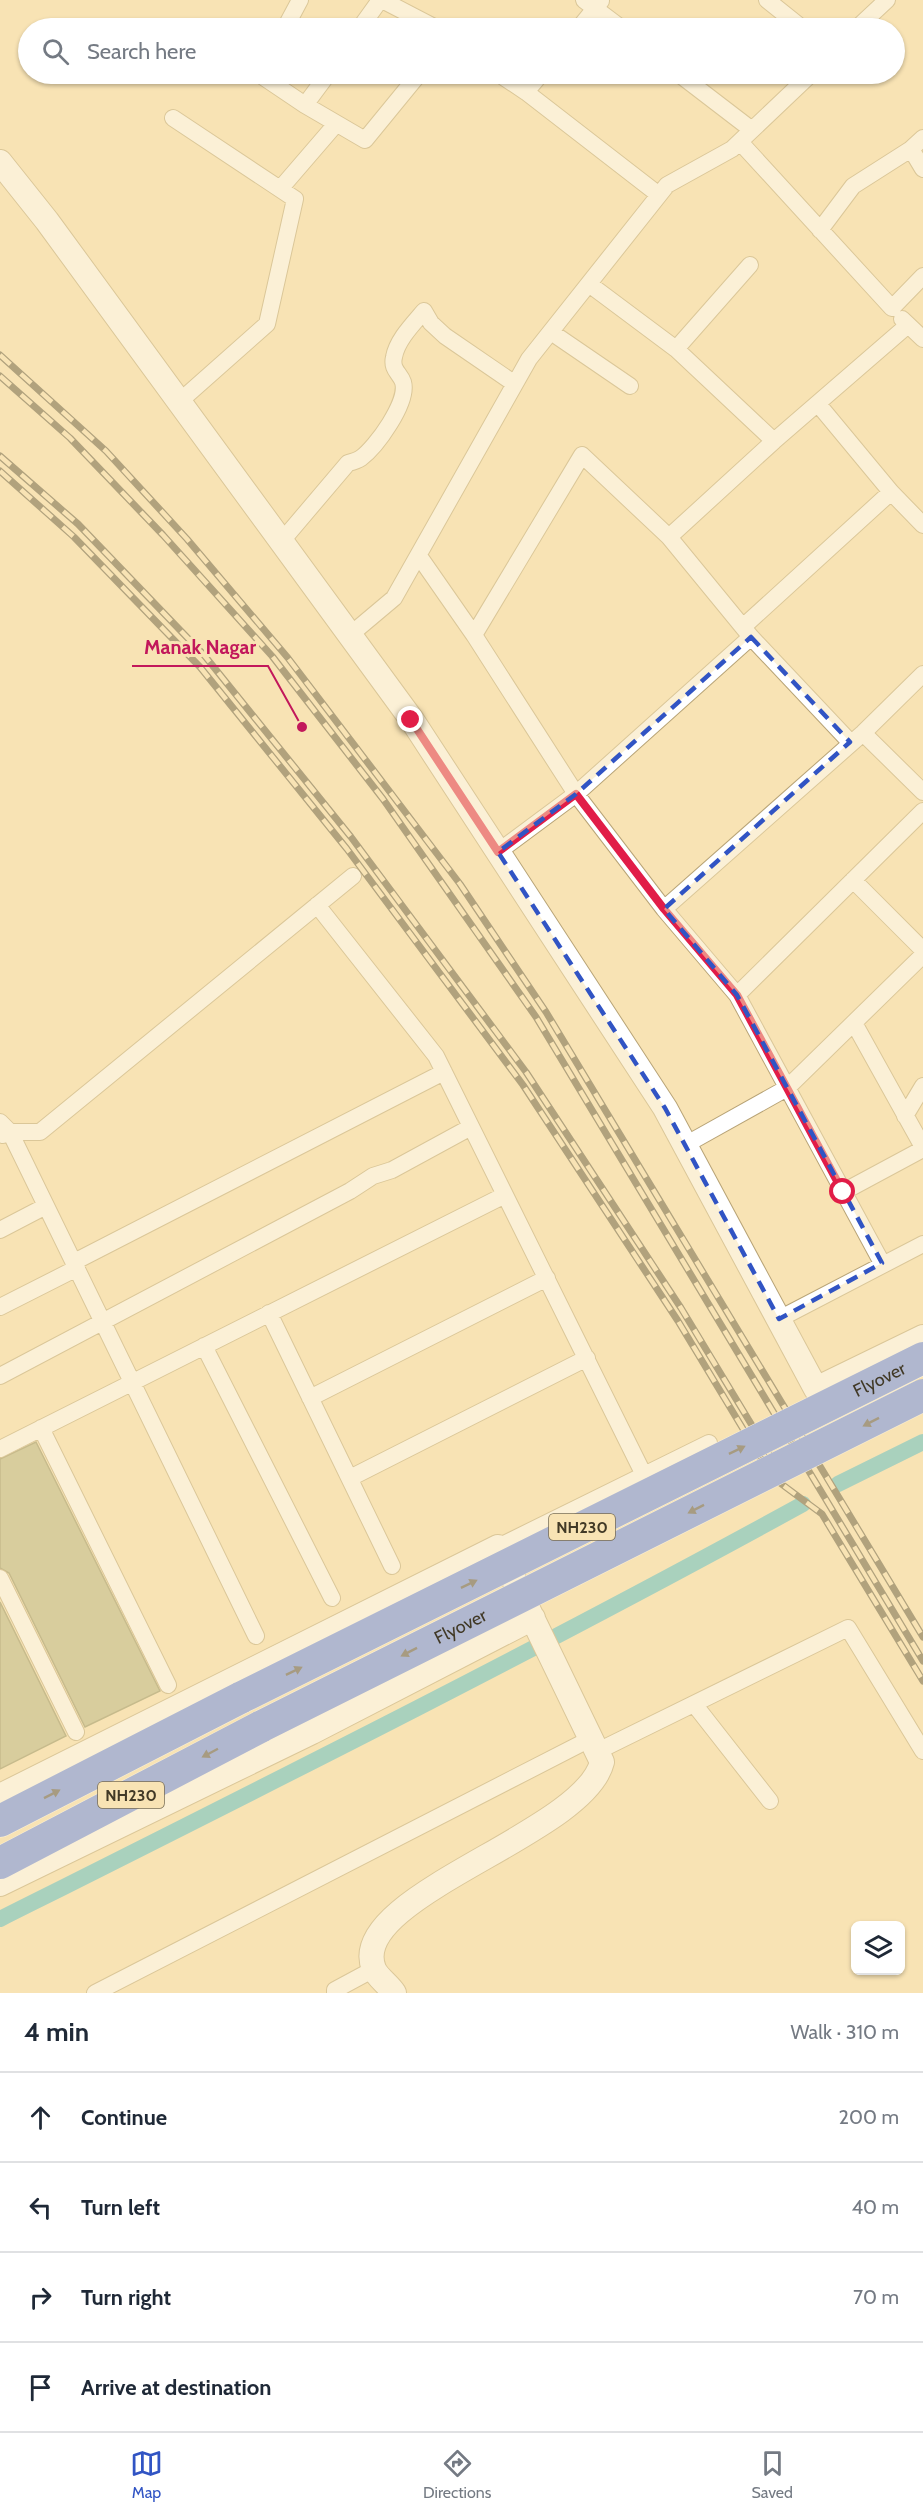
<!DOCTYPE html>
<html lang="en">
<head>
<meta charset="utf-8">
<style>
	:root { --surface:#fff; --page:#f6f6f7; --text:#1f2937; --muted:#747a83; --line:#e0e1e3; --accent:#3154c4 }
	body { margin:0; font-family:Cabin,sans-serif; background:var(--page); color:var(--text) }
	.controls { position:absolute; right:18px; bottom:18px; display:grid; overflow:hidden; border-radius:9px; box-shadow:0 2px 4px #0004 }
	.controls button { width:54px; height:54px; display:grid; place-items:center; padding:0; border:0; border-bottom:2px solid var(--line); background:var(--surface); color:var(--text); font:30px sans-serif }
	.stop { position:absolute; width:18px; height:18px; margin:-14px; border:4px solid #e11d48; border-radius:50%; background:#fff }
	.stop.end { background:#e11d48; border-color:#fff; box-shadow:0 2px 6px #0008 }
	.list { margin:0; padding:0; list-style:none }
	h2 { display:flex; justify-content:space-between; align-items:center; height:78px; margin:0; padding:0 24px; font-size:26px }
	h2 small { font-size:20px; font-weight:400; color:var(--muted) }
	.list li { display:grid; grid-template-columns:39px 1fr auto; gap:18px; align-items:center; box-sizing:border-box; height:90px; padding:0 24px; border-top:2px solid var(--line) }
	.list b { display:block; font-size:22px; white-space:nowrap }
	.list em { font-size:20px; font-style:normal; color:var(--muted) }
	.icon { flex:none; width:33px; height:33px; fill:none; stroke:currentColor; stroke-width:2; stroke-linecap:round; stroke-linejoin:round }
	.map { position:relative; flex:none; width:923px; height:1993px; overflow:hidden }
	.search { position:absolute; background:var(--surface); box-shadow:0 2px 4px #0004; left:18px; right:18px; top:18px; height:66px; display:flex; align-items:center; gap:15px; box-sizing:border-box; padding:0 21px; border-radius:33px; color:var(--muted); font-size:22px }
	.sheet { height:438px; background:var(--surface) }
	nav { display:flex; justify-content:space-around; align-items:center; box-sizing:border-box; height:84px; border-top:2px solid var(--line); background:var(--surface); font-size:16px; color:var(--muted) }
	nav a { display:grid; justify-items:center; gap:3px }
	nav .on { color:var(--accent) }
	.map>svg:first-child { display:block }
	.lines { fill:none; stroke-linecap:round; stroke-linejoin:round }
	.canal { stroke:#4bbac8; stroke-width:16 }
	.building { fill:#b2b181; stroke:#8b895b; stroke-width:1.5 }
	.street-casing { stroke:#b8a477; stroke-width:18 }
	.secondary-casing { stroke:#b8a477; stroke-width:26 }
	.highway-casing { stroke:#fff; stroke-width:33 }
	.street { stroke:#fff; stroke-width:16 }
	.secondary { stroke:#fff; stroke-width:24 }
	.highway { stroke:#5a82f0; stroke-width:32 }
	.rail-casing { stroke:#5b523b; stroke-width:7 }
	.rail { stroke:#f8e3b4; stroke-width:4.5; stroke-dasharray:14; stroke-linecap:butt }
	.highway-bridge-casing { stroke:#fff; stroke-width:33; stroke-linecap:butt }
	.highway-bridge { stroke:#5a82f0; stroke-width:32 }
	.oneway { fill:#454444 }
	.route { stroke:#e11d48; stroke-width:8 }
	.marked { fill:none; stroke:#3154c4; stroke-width:4.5; stroke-dasharray:12 8; stroke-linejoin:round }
	.labels { text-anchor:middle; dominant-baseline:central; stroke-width:6; stroke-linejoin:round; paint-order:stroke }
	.shield { fill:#f8e3b4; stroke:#786c51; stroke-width:1.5 }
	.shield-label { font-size:16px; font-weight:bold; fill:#413926 }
	.street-label { font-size:18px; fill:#413926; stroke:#f8e3b4 }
	.leader { fill:none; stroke:#c2185b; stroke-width:2 }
	.callout-dot { fill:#c2185b; stroke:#f8e3b4; stroke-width:2 }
	.callout-label { font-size:20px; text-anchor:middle; font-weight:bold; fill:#c2185b; stroke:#f8e3b4; stroke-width:6; stroke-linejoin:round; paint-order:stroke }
</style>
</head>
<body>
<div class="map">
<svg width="923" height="1993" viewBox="0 0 923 1993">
	<rect width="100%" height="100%" fill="#f8e3b4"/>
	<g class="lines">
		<!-- canal -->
		<path class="canal" d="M838,1484L923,1442
			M0,1919C269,1784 539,1649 803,1504"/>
	</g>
	<!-- building -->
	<path class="building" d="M36,1442L160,1691L85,1727L9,1573L0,1568V1459Z
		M0,1602L66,1736L0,1769Z"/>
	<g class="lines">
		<defs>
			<path id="street" d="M382,0L436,28
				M584,0L621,28
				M767,0L802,28
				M285,28L300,0
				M360,28L380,0
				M579,28L601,1
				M857,28L887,0
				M259,74L305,105L365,140L419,74
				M499,74L526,92
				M541,74L526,92L659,195
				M679,74L752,130
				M305,105L328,74
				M173,118L295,199L267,324L179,402
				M923,138L911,149L923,169
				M740,142L892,308L923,276
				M280,189L336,124
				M820,230L853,186L911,149
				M589,284L676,349L750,265
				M902,319L923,339
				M551,332L630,386
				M676,349L774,441
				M818,404L891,492L923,525
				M669,537L774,441L908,325
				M281,542L348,463C352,462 358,460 361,458C376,447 409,402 403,382C400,373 391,370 394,357C397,340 413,324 424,311L431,323L445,336L515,384
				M419,556L474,635L576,794L664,909L863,733L923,674
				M744,626L891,492
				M350,635L394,598L529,359L667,185L732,149L811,74
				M474,635L582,455L669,537L751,637L576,794L498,852
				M751,637L850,742
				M863,733L923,792
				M853,880L923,950
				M317,905L436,1056L644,1475
				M664,909L737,995L923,811
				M737,995L882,1263
				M854,1023L923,1147
				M905,1116L923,1086
				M0,1122L10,1132L256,1636
				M3,1135L10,1132H40L353,876
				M685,1145L787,1088L923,955
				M843,1192L923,1149
				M0,1230L46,1206
				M74,1262L444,1072
				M0,1307L77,1268
				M269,1313L392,1566
				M779,1319L923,1244
				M204,1346L332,1598
				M0,1376L350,1191L373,1176L392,1170L471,1127
				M310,1398L547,1278
				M41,1428L168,1685
				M0,1449L505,1195
				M350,1478L587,1358
				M498,1547L709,1443
				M0,1578L76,1732
				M694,1704L770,1801
				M598,1751L848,1628L923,1751
				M95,1993L592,1738
				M335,1993V1990L374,1969"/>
			<path id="secondary" d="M0,162L47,221L412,720L665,1108L816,1389L923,1337
				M0,1796L498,1547L602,1762C584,1835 344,1897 374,1969C377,1977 389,1985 394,1993
				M0,1884L312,1732L533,1618"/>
			<path id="highway" d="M0,1821L242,1697
				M0,1863L262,1726"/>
		</defs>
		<!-- street casing -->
		<use href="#street" class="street-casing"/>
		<!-- secondary casing -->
		<use href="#secondary" class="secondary-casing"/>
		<!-- highway casing -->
		<use href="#highway" class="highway-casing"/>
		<!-- street -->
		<use href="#street" class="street"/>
		<!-- secondary -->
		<use href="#secondary" class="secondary"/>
		<!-- highway -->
		<use href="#highway" class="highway"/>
		<defs>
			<path id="rail" d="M0,355L106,451L187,539L288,658L460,884L546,1012L923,1637
				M0,376L70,438L163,535L272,656L383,799L536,1017L923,1661
				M0,456L78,524L204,655L351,837L526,1072L681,1308L776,1465
				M0,471L74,537L200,667L347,849L523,1085L678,1321L772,1477L822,1514L923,1681"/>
		</defs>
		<!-- rail casing -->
		<use href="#rail" class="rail-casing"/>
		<!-- rail -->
		<use href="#rail" class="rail"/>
		<defs>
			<g id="highway-bridge">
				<path id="s1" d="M242,1697L923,1358"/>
				<path id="s2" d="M262,1726L923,1395"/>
			</g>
		</defs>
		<!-- highway-bridge casing -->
		<use href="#highway-bridge" class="highway-bridge-casing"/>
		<!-- highway-bridge -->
		<use href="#highway-bridge" class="highway-bridge"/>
	</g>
	<!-- one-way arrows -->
	<defs><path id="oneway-solid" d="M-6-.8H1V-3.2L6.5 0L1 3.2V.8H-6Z" transform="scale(1.5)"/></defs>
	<g class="oneway">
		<use href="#oneway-solid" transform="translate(871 1422) rotate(153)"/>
		<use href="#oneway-solid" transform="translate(737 1450) rotate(-26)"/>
		<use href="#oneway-solid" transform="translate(696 1509) rotate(153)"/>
		<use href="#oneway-solid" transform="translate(469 1584) rotate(-26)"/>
		<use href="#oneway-solid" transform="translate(409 1652) rotate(153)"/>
		<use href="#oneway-solid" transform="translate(294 1671) rotate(-26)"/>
		<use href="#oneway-solid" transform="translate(210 1753) rotate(152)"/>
		<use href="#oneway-solid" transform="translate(52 1794) rotate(-27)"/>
	</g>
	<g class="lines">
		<!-- route -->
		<path class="route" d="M411,720L498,852L576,794L664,909L737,995L843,1192"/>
	</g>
	<!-- marked area -->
	<path d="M0 0H923V1993H0ZM751,637L850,742L664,909L737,995L882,1263L779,1319L665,1108L498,852L576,794Z" fill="#f8e3b4" fill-opacity=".55" fill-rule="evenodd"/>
	<path class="marked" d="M751,637L850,742L664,909L737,995L882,1263L779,1319L665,1108L498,852L576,794Z"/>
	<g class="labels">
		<!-- shield labels -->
		<g class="shield">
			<rect x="549" y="1514" width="66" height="26" rx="4.5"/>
			<rect x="98" y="1782" width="66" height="26" rx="4.5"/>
		</g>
		<g class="shield-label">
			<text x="582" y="1527">NH230</text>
			<text x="131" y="1795">NH230</text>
		</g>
		<!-- street labels -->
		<g class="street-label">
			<text stroke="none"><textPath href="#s1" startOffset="712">Flyover</textPath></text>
			<text stroke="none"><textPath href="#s2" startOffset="222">Flyover</textPath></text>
		</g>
	</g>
	<!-- callouts -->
	<path class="leader" d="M302 727L268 666H132"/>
	<circle class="callout-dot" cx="302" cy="727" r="6"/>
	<g class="callout-label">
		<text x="200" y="654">Manak Nagar</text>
	</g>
</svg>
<div class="controls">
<button><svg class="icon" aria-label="layers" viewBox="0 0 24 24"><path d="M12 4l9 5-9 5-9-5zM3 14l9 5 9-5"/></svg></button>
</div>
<div class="stop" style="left:843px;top:1192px"></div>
<div class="stop end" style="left:411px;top:720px"></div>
<div class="search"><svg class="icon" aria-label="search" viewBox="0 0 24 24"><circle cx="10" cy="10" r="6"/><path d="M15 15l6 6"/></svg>Search here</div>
</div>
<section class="sheet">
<h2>4 min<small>Walk · 310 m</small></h2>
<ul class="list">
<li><svg class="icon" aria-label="ahead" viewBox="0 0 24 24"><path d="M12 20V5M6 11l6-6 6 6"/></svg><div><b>Continue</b></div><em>200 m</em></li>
<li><svg class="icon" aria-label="left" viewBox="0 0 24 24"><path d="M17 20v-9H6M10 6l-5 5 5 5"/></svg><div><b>Turn left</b></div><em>40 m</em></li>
<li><svg class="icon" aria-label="right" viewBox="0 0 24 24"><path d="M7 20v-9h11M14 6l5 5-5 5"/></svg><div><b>Turn right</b></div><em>70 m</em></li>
<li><svg class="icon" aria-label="arrive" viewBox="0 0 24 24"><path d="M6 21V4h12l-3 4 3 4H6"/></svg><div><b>Arrive at destination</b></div></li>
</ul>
</section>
<nav>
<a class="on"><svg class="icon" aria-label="map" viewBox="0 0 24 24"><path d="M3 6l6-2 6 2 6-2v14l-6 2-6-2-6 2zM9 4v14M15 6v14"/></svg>Map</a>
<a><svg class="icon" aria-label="directions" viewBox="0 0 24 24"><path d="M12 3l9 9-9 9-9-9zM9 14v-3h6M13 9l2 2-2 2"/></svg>Directions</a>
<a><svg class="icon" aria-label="saved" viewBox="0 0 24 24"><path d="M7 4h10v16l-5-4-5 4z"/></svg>Saved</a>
</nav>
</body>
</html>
